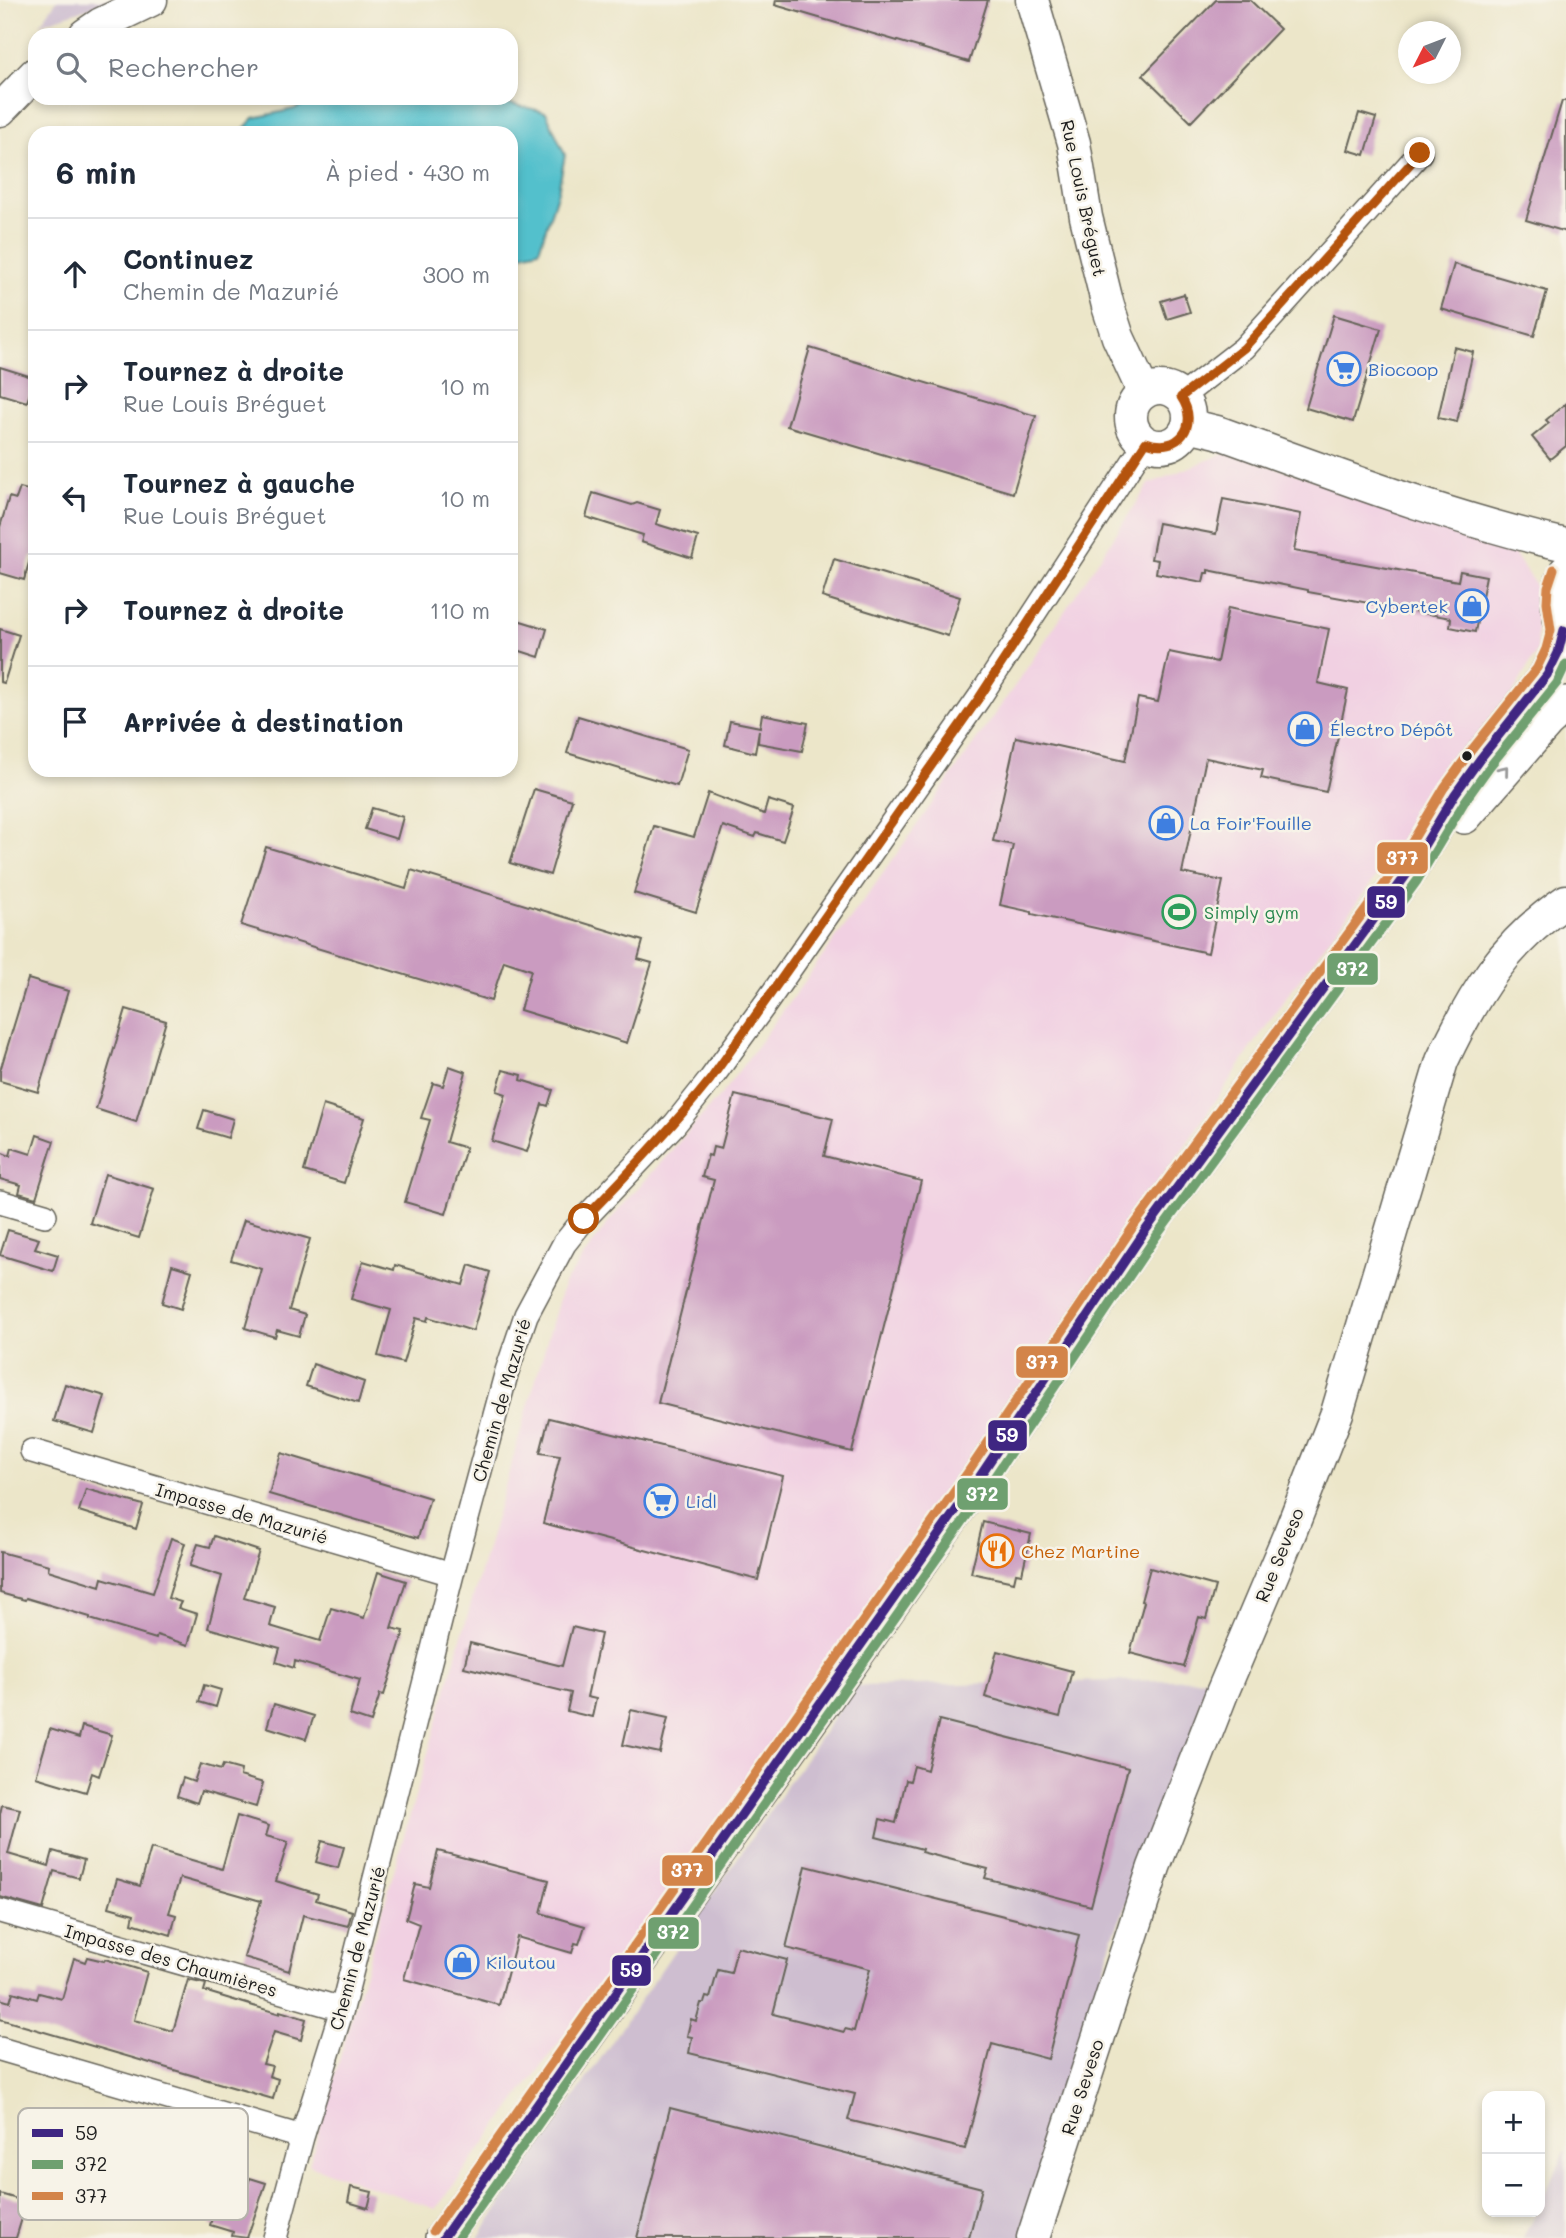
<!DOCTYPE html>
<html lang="fr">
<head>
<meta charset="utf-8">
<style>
	:root { --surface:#fff; --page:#f6f6f7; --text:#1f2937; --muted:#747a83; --line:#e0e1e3 }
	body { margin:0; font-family:Mali,sans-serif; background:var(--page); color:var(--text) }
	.controls { position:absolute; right:21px; bottom:21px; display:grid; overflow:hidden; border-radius:14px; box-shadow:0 4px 10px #0003 }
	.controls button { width:63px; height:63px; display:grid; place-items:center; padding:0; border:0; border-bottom:2px solid var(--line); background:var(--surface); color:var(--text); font:35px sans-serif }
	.compass { position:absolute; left:1398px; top:21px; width:63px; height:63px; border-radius:50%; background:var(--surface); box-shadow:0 4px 10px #0003; rotate:228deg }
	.stop { position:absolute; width:21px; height:21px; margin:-16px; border:5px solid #b45309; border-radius:50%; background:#fff }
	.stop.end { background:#b45309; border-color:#fff; box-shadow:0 2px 7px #0008 }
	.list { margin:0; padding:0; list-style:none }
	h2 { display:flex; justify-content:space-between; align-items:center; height:91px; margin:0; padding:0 28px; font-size:30px }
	h2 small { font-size:23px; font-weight:400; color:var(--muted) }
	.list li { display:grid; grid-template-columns:46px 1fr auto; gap:21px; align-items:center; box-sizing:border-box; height:112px; padding:0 28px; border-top:2px solid var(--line) }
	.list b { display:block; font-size:26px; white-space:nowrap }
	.list p { margin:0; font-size:23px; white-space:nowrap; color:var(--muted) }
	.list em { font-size:23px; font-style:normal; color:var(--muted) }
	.icon { flex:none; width:38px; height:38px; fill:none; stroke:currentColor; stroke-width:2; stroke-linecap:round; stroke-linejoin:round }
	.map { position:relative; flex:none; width:1566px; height:2238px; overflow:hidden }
	.search { position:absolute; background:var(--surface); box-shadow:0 4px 10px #0003; left:28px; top:28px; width:490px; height:77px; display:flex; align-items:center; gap:18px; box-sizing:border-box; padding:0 24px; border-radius:21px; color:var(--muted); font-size:26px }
	.panel { position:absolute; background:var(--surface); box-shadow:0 4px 10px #0003; left:28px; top:126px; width:490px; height:651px; border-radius:21px }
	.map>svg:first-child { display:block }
	.built { fill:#f1d0e2 }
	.industrial { fill:#cebed0 }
	.water { fill:#53c0cc; stroke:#386e74; stroke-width:2 }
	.building { fill:#ca9bc0 }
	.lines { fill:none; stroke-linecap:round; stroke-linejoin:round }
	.street-casing { stroke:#656359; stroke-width:26 }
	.secondary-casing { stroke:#656359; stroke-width:35 }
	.primary-casing { stroke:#656359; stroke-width:38 }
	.street { stroke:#fff; stroke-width:23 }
	.secondary { stroke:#fff; stroke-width:32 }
	.primary { stroke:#fff; stroke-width:35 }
	.bus-1-casing { stroke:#f7f3e8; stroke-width:14 }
	.bus-2-casing { stroke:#f7f3e8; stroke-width:14 }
	.bus-3-casing { stroke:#f7f3e8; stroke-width:14 }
	.bus-1 { stroke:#3f2682; stroke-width:9 }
	.bus-2 { stroke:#6fa070; stroke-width:9 }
	.bus-3 { stroke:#d38449; stroke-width:9 }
	.oneway { stroke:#999 }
	.route { stroke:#b45309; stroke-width:9 }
	.bus-dot { fill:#1c1c1c; stroke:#f7f3e8; stroke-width:2.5 }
	.labels { text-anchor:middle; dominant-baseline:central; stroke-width:5; stroke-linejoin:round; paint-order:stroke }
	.street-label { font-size:18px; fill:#1c1c1c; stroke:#f7f3e8 }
	.shop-label { font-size:18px; fill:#366cbe; stroke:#f7f3e8; text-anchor:start }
	.leisure-label { font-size:18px; fill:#27864d; stroke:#f7f3e8; text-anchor:start }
	.food-label { font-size:18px; fill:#c56008; stroke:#f7f3e8; text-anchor:start }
	.key { fill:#f7f3e8; stroke:#b5b2ab; stroke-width:2 }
	.key-label { font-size:19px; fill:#1c1c1c }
	.line-badge { stroke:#f7f3e8; stroke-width:2.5 }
	.badge-label { font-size:19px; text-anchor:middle; font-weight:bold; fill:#fff }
</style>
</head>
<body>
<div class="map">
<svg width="1566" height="2238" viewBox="0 0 1566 2238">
	<rect width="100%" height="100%" fill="#f7f3e8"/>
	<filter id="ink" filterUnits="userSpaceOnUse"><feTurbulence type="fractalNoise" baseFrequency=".0143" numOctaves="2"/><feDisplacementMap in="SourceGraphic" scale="14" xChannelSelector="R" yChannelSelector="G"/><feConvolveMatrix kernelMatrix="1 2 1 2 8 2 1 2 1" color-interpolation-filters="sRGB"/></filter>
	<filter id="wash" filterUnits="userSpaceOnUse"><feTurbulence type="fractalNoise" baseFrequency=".00686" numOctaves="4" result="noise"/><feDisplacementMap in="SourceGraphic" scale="28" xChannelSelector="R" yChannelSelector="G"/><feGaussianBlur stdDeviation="1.57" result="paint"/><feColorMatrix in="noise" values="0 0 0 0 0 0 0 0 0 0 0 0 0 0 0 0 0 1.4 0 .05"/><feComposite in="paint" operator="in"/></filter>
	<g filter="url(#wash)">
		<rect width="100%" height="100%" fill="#ece6c9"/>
		<!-- built -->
		<path class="built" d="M1228,452L1506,541L1536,586L1537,651L1512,695L1284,1000L951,1491L663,1902L436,2209L309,2165L563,1285L610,1220L724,1091L867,896L1023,674L1149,484Z"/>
		<!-- industrial -->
		<path class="industrial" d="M57,0H113L40,24Z
			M1219,1679L1113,1937L1023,2238H478L855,1686Z
			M1566,2150V2238H1523L1536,2212H1540V2204Z"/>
		<!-- water -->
		<path class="water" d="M316,98H486L546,112L565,155L558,191L539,250L511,257V133H240L254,118L294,109Z"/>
		<g id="blocks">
			<!-- building -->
			<path class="building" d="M776,0H988L969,62L775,5Z
				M1216,0H1250L1280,29L1191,122L1143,75Z
				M1562,101H1566V232L1526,220Z
				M1359,113L1376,118L1365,155L1348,150Z
				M1454,264L1547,291L1534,336L1441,309Z
				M1184,294L1190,312L1167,319L1161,301Z
				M1334,315L1381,329L1353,422L1306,408Z
				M1454,347L1473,352L1457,422L1438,418Z
				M810,348L1036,416L1013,493L787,426Z
				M0,367L35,378L27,402L0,394Z
				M1566,403V446L1550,459L1532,437L1549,423L1546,420Z
				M20,488L35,492V557L31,556L24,580L0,573V527L9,497L16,499Z
				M593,493L632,505L637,503L660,510L656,524L698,537L692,558L641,542L643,535L586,517Z
				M1223,499L1301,514L1294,551L1458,581L1460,571L1486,576L1475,632L1450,627L1451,618L1308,592V590L1208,570V573H1205L1203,582L1156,573L1158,560L1151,559L1158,523L1216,534Z
				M834,559L960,597L948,636L822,597Z
				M1228,608L1329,629L1318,683L1348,690L1326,792L1261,778L1263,770L1206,758L1182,873L1223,881L1208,953L1032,914V912L1000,905L1013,845L993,841L1016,737L1125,761L1138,698L1158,702L1169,652L1217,662Z
				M511,618L547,629L539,657L511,648Z
				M0,629L19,635L4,683L0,682Z
				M762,714L808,723L802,751L758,743L759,730L755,753L725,745L730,721L760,727Z
				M578,716L688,749L677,786L567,753Z
				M534,789L572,800L550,875L510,863Z
				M708,793L764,814L768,800L794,808L783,841L757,833L755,837L723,826L696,912L634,893L654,826L694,837Z
				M372,808L403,817L397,839L365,829Z
				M266,847L406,889L411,870L643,941L638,959L652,963L627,1043L520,1010L531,970L504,961L491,1001L241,925Z
				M28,979L68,991L38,1092L0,1081V1071Z
				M126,1009L166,1021L136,1122L96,1109Z
				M449,1066L466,1072L446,1142L466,1148L446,1214L405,1202L430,1120L421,1118L433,1083L443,1086Z
				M503,1070L522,1075L521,1080L553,1090L548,1106L542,1104L527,1152L492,1141L506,1094L497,1091Z
				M735,1095L833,1119L824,1156L921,1181L852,1452L658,1403L714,1180L702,1177L708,1155L711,1156L713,1147L721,1149Z
				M323,1105L364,1118L344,1183L304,1171Z
				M204,1110L233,1119L228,1138L198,1129Z
				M37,1135L54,1141L36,1198L19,1193L21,1185L0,1179V1152L10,1156L12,1148L31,1154Z
				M105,1174L154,1189L139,1238L90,1223Z
				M244,1220L310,1239L289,1310L305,1315L299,1336L277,1330L275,1337L245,1328L262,1269L231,1260Z
				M8,1230L39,1239L35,1248L58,1255L53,1271L0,1255Z
				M363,1261L394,1270L395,1265L463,1285L469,1265L490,1272L473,1331L428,1317L427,1321L416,1318L403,1363L378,1356L391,1310L351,1299Z
				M172,1265L192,1271L181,1309L162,1303Z
				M313,1364L364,1382L358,1403L306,1386Z
				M65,1384L105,1396L94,1433L54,1421Z
				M549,1418L783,1476L758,1580L543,1523L560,1456L540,1453Z
				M281,1453L430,1498L418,1538L269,1494Z
				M86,1489L143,1505L136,1529L79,1511Z
				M983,1522L1031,1534L1022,1574L1016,1573L1014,1582L971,1573Z
				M214,1536L259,1551L244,1598L275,1607L270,1626L320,1641L331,1608L364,1618L378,1572L406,1581L391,1628L404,1631L384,1695L380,1694L371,1722L350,1715L360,1680L295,1661L294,1668L276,1662L280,1648L208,1628L222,1576L190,1566L198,1544L210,1547Z
				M171,1538L185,1543L168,1598L181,1602L178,1608L197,1614L188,1645L157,1635L156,1639L90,1619V1617L26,1598L25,1600L0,1593V1552L49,1565L48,1570L100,1586L102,1578L153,1593Z
				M1150,1568L1215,1586L1206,1619L1199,1617L1184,1667L1130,1653L1144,1602L1141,1601Z
				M572,1627L601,1634L587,1697L596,1699L592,1717L567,1711L571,1693L464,1667L470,1643L562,1666Z
				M997,1651L1072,1671L1060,1717L985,1697Z
				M204,1685L221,1690L216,1707L199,1702Z
				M274,1704L314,1716L306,1739L267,1727Z
				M631,1710L668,1718L660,1753L623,1745Z
				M939,1720L1128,1768L1091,1906L985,1878L988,1869L921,1852L922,1849L876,1837L880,1819L896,1823L906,1780L910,1781L914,1766L927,1770Z
				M82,1726L112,1735L99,1776L92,1773L86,1792L36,1777L50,1729L79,1738Z
				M200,1764L221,1770L223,1765L241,1770L240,1776L263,1783L256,1807L201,1791L197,1803L177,1796L183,1778L194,1782Z
				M2,1805L20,1809L8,1854L49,1866L53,1851L84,1860L79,1878L54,1871L43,1909L0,1897V1814Z
				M237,1816L269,1826L266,1836L288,1842L276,1881L318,1894L316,1900L352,1911L348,1926L303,1915L289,1971L244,1957L261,1901L180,1878L169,1913L176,1915L171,1935L132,1923L134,1914L109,1907L117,1879L140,1886L151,1848L222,1869Z
				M322,1841L344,1847L338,1868L316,1862Z
				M438,1851L549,1880L541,1913L585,1926L579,1944L575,1943L572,1953L517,1937L499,2005L404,1979L419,1924L406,1919L415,1884L429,1887Z
				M806,1866L1079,1935L1048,2059L992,2044L965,2149L848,2120L855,2094L689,2053L692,2037L687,2036L691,2019L696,2021L701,2003H704L706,1997L710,1998L718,1970L731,1973L737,1947L787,1960L773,2014L844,2032L845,2029L854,2031L870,1969L786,1948Z
				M87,1957L104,1961L105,1959L147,1972L134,2020L173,2031L188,1980L206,1984L204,1991L280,2014V2011L306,2019L301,2040L274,2032L263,2064L272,2066L269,2076L278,2079L273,2099L0,2019V1999L10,2002L13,1992L37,1999L39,1993L62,1999L74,1958L85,1962Z
				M120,2108L137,2113L132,2130L115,2125Z
				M670,2108L982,2188L969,2238H637Z
				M250,2178L266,2183L247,2238L232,2236L233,2232L210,2225L215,2208L238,2215Z
				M351,2187L372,2192L368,2208L348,2202Z
				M0,2194L27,2202L16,2238H0Z"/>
		</g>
	</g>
	<g filter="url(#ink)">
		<use href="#blocks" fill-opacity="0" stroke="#656359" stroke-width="2"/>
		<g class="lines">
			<defs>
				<path id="street" d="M1181,397L1244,348L1420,153
					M0,1202L45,1215
					M32,1451L452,1574
					M0,1911L342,2009
					M0,2049L302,2137
					M275,2238L302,2137L342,2009L452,1574L507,1371L526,1315L564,1244L584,1219L675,1124L710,1080L766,1003L979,698L1146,442"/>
				<path id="secondary" d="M1032,0L1074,143L1086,217L1108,306L1118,337L1144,393
					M85,35L101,24L151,0
					M0,110L35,74
					M1131 417a29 29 0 1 1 58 0a29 29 0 1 1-58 0Z
					M1188,425L1217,432C1332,473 1447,518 1566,545
					M1033,2238L1154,1867L1222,1693L1289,1535L1337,1413L1442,1061C1473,995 1504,943 1566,901"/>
				<path id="primary" d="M1566,573C1557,592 1557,613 1566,633
					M1464,816L1546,722L1566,704
					M443,2238L826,1697L978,1479L1145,1231L1407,874L1455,794L1480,759L1547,675L1558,653L1564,630"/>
			</defs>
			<!-- street casing -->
			<use href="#street" class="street-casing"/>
			<!-- secondary casing -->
			<use href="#secondary" class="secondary-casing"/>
			<!-- primary casing -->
			<use href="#primary" class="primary-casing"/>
			<!-- street -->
			<use href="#street" class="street"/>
			<!-- secondary -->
			<use href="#secondary" class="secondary"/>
			<!-- primary -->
			<use href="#primary" class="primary"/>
			<defs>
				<path id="bus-1" d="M443,2238L978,1479L1145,1231L1407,874L1455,794L1480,759L1547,675L1558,653L1564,630"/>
				<path id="bus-2" d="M458,2238L988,1486L1155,1238L1417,881L1465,801L1490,766L1557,683L1566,664"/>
				<path id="bus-3" d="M433,2231L968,1472L1135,1224L1397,867L1444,788L1470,752L1537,668L1546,649L1551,630L1547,602L1548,587L1554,569"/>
			</defs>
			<!-- bus-1 casing -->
			<use href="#bus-1" class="bus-1-casing"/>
			<!-- bus-2 casing -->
			<use href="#bus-2" class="bus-2-casing"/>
			<!-- bus-3 casing -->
			<use href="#bus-3" class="bus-3-casing"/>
			<!-- bus-1 -->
			<use href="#bus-1" class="bus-1"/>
			<!-- bus-2 -->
			<use href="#bus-2" class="bus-2"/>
			<!-- bus-3 -->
			<use href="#bus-3" class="bus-3"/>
		</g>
		<!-- one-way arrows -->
		<defs><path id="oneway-chevron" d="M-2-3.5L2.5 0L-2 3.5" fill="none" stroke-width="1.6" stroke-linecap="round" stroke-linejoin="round" transform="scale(1.75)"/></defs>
		<use class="oneway" href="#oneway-chevron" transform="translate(1504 770) rotate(-51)"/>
	</g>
	<g class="lines" filter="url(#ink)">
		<!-- route -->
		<path class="route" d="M584,1219C628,1174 671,1129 710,1080L979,698L1146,442C1179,454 1200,425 1181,397L1244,348L1420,153"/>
	</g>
	<!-- icons -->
	<defs>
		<symbol id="supermarket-ring" viewBox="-11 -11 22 22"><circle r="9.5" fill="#f7f3e8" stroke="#3f7fe0" stroke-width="1.5"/><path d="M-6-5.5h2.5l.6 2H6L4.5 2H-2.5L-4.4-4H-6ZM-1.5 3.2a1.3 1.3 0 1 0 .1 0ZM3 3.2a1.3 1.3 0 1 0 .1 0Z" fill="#3f7fe0"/></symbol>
		<symbol id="shop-ring" viewBox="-11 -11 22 22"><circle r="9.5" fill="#f7f3e8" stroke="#3f7fe0" stroke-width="1.5"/><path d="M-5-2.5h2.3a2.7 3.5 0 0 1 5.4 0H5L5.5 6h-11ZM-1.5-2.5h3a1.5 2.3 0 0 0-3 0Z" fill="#3f7fe0"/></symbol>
		<symbol id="stadium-ring" viewBox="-11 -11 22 22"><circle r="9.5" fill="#f7f3e8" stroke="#2e9e5b" stroke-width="1.5"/><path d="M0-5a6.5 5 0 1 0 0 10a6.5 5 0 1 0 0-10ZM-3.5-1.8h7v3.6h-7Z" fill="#2e9e5b"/></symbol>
		<symbol id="restaurant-ring" viewBox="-11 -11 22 22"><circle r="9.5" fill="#f7f3e8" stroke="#e8710a" stroke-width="1.5"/><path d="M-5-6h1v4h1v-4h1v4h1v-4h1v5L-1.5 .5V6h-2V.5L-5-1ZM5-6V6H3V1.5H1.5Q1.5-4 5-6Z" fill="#e8710a"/></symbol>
	</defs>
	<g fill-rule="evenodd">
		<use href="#supermarket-ring" x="1325" y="350" width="38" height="38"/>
		<use href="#shop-ring" x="1453" y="587" width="38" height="38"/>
		<use href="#shop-ring" x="1286" y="710" width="38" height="38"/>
		<use href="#shop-ring" x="1147" y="804" width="38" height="38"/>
		<use href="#stadium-ring" x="1160" y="893" width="38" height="38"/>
		<use href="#supermarket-ring" x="642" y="1482" width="38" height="38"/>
		<use href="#restaurant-ring" x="978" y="1532" width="38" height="38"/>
		<use href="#shop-ring" x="443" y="1943" width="38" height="38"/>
	</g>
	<!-- markers -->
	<circle class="bus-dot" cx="1467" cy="756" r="6"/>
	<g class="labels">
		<!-- street labels -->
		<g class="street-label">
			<text transform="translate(1084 198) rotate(78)">Rue Louis Bréguet</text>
			<text transform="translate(501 1400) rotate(-74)">Chemin de Mazurié</text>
			<text transform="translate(242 1513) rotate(16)">Impasse de Mazurié</text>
			<text transform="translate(1279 1555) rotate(-68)">Rue Seveso</text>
			<text transform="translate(357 1948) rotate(-75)">Chemin de Mazurié</text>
			<text transform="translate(171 1960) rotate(16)">Impasse des Chaumières</text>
			<text transform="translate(1082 2087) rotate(-72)">Rue Seveso</text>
		</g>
		<!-- shop labels -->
		<g class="shop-label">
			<text x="1368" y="369">Biocoop</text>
			<text x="1448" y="606" text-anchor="end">Cybertek</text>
			<text x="1330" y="729">Électro Dépôt</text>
			<text x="1190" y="823">La Foir'Fouille</text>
			<text x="686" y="1501">Lidl</text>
			<text x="486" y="1962">Kiloutou</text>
		</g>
		<!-- leisure labels -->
		<g class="leisure-label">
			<text x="1204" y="912">Simply gym</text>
		</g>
		<!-- food labels -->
		<g class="food-label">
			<text x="1021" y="1551">Chez Martine</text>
		</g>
	</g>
	<!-- legend -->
	<rect x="18" y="2108" width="230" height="112" rx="10" class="key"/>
	<rect x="32" y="2129" width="31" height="8" fill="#3f2682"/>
	<rect x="32" y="2160" width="31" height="9" fill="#6fa070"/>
	<rect x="32" y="2192" width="31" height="8" fill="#d38449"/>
	<g class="key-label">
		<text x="75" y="2140">59</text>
		<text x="75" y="2171">372</text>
		<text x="75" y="2203">377</text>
	</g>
	<g class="line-badge">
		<rect x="1376" y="841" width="53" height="34" rx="7" fill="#d38449"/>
		<rect x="1366" y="885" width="40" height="34" rx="7" fill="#3f2682"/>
		<rect x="1326" y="952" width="53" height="34" rx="7" fill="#6fa070"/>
		<rect x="1015" y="1345" width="54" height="34" rx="7" fill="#d38449"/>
		<rect x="987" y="1419" width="41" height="33" rx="7" fill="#3f2682"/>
		<rect x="956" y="1477" width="53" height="34" rx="7" fill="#6fa070"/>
		<rect x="661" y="1854" width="53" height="33" rx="7" fill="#d38449"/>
		<rect x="647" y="1916" width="53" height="34" rx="7" fill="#6fa070"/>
		<rect x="611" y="1954" width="41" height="33" rx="7" fill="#3f2682"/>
	</g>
	<g class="badge-label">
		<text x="1402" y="865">377</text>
		<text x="1386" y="909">59</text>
		<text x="1352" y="976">372</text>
		<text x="1042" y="1369">377</text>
		<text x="1007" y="1442">59</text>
		<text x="982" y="1501">372</text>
		<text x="687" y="1877">377</text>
		<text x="673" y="1939">372</text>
		<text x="631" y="1977">59</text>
	</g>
</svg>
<div class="controls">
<button>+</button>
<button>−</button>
</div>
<svg class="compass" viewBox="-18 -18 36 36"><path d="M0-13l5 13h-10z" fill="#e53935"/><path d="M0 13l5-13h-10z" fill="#747a83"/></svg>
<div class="stop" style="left:584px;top:1219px"></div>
<div class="stop end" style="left:1420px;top:153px"></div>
<div class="search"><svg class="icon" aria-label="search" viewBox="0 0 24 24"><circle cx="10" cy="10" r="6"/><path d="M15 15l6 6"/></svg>Rechercher</div>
<section class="panel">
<h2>6 min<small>À pied · 430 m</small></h2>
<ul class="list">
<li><svg class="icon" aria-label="ahead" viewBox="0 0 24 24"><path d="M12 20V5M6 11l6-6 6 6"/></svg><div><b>Continuez</b><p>Chemin de Mazurié</p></div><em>300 m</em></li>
<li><svg class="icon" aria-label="right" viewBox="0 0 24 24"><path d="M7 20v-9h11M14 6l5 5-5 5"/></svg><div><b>Tournez à droite</b><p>Rue Louis Bréguet</p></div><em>10 m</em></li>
<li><svg class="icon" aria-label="left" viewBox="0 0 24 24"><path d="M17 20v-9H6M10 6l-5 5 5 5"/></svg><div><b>Tournez à gauche</b><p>Rue Louis Bréguet</p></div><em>10 m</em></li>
<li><svg class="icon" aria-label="right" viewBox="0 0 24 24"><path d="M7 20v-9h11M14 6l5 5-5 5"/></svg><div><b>Tournez à droite</b></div><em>110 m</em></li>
<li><svg class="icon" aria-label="arrive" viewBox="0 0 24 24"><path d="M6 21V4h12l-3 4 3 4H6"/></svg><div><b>Arrivée à destination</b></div></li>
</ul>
</section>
</div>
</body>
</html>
